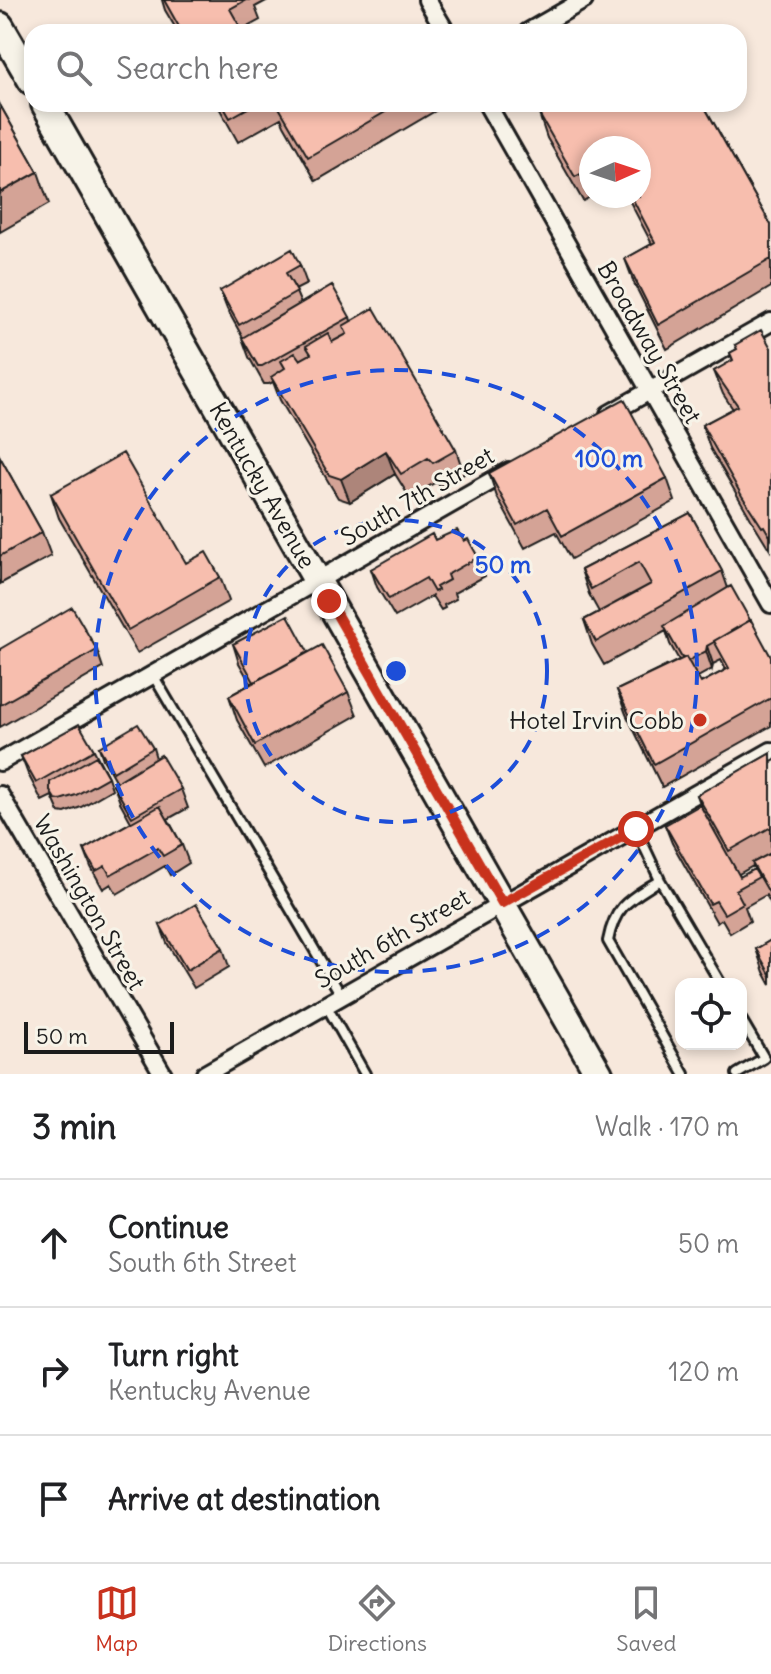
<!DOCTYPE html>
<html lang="en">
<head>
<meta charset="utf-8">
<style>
	:root { --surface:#fff; --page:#f2f2f2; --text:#202124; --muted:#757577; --line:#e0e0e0; --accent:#c8321e }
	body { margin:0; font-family:Delius,sans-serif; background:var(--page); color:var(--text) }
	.controls { position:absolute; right:24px; bottom:24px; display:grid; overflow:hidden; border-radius:16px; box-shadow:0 4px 12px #0003 }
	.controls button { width:72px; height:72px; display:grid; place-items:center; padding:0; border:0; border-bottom:2px solid var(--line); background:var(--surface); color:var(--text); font:40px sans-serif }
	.compass { position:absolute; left:579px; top:136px; width:72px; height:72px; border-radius:50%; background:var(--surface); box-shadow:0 4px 12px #0003; rotate:87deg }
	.scale { position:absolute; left:24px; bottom:20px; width:150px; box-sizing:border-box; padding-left:8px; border:4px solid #1c1c1c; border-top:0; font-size:22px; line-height:28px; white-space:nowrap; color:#1c1c1c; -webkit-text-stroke:6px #f7f3e8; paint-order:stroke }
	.stop { position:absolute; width:24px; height:24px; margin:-18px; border:6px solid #c8321e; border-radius:50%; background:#fff }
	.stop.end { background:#c8321e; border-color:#fff; box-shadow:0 2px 8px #0008 }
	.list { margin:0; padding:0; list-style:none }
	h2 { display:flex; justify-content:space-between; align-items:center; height:104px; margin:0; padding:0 32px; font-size:34px }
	h2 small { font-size:26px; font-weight:400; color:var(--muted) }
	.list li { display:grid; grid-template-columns:52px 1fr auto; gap:24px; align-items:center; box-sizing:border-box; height:128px; padding:0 32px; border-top:2px solid var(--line) }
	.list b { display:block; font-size:30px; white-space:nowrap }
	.list p { margin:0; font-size:26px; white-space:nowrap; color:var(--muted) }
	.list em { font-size:26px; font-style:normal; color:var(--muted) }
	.icon { flex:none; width:44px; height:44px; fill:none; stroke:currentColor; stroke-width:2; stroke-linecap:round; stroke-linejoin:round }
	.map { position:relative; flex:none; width:771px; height:1074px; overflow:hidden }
	.search { position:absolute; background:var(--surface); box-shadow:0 4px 12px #0003; left:24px; right:24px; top:24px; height:88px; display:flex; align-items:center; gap:20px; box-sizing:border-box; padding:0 28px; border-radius:24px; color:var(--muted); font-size:30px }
	.sheet { height:488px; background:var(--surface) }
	nav { display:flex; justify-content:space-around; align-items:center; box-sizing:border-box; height:112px; border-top:2px solid var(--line); background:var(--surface); font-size:22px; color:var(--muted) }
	nav a { display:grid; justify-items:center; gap:4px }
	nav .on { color:var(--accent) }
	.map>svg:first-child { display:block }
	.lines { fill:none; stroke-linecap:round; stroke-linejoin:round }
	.lane-casing { stroke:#1c1c1c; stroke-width:14 }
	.street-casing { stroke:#1c1c1c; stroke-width:22 }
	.primary-casing { stroke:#1c1c1c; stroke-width:32 }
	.lane { stroke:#f7f3e8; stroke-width:8 }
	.street { stroke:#f7f3e8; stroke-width:16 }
	.primary { stroke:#f7f3e8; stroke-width:26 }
	.wall { fill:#d4a396; stroke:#1c1c1c; stroke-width:2; fill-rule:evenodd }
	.shaded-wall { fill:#ad857a; stroke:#1c1c1c; stroke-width:2 }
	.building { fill:#f7beae; stroke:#1c1c1c; stroke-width:2 }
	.route { stroke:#c8321e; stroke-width:10 }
	.ring { fill:none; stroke:#1d4ed8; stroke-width:4; stroke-dasharray:14 10 }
	.poi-dot { fill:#c8321e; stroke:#f7f3e8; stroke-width:3 }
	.labels { text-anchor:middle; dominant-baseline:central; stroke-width:6; stroke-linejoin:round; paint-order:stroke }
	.street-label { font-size:24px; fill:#1c1c1c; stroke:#f7f3e8 }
	.poi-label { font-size:24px; fill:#1c1c1c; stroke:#f7f3e8; text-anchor:end }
	.centre { fill:#1d4ed8; stroke:#f7f3e8; stroke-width:4 }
	.ring-label { font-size:24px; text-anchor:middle; font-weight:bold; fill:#1d4ed8; stroke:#f7f3e8; stroke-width:6; stroke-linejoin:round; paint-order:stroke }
</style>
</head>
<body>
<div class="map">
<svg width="771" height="1074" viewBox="0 0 771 1074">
	<rect width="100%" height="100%" fill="#f7e8dc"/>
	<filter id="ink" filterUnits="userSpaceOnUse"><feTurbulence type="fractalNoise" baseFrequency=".0125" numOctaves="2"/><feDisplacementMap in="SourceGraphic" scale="16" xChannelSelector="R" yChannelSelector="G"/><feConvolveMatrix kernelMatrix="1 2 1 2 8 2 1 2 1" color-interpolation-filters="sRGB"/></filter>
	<g filter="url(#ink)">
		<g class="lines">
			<defs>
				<path id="lane" d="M153,675L341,995
					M636,829L660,880L721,984
					M660,880C631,899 615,904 608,941L684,1074
					M326,1005L365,1074
					M737,1074L764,1058L741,1019"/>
				<path id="street" d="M427,0L446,32
					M528,32L584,0
					M487,104L771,604
					M609,414L771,322
					M0,762L509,471
					M0,795L163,1074
					M205,1074L771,751"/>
				<path id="primary" d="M0,26L32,81
					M45,104L599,1074"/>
			</defs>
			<!-- lane casing -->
			<use href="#lane" class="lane-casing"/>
			<!-- street casing -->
			<use href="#street" class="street-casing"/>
			<!-- primary casing -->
			<use href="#primary" class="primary-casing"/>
			<!-- lane -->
			<use href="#lane" class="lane"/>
			<!-- street -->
			<use href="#street" class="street"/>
			<!-- primary -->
			<use href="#primary" class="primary"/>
		</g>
		<!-- wall -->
		<path class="wall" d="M162,0H268L255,7L260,20L242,30L243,32H178L165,10Z
			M217,104H447L316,181L284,125L281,118L238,142Z
			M558,104H703L771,225V287L667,349L634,283L625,259L652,244L627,196H639V148H591V196H592L583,201L547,138L539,114Z
			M0,105L38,172L49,204L0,232Z
			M300,265L307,284L295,290L301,304L350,317L351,321L456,450L464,474L441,486L436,482L410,498L395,474L350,502L338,498L280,400L273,382L269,384H264L249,357L242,338H243L227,309L220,291Z
			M735,345L771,348L770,550L751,519L710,448L702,425L733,409L723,394L714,371L733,361L730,353L737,349Z
			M0,457L42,532L51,556L0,584Z
			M489,473L667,478L675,501L571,559L556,532L525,548L497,497Z
			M51,494L186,563L220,577L229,601L137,653L59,518Z
			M690,513L722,571L728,588L771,657V726L662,787L626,714L617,690L679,660L670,644L666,631L604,665L592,644L584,620L599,612L589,594L581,570ZM721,660L726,670L701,683L698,677L712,669L713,664Z
			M435,540L464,541L478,557L485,576L454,593L456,599L444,605L445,608L441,610L432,596L395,617L377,587L371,569Z
			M233,644L309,652L348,692L357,715L264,768L237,720L229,696L251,684L239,663Z
			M0,649L97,650L103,668L0,727Z
			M99,747L153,748L156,758L181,789L188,808L168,819L182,845L189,863L170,875L165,866L117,894L111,884L103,889L91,867L84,849L131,822L120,802L113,784L116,782L103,759Z
			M94,750L108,777L112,789L81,807L65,813L59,812L52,796L42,801L28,774L21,756Z
			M771,753V904L766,895L745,907L750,921L730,933L722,919L717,923L672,843L665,825L703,812L697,795ZM753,866L754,869L740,877L739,874Z
			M160,925L223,948L229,967L194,988L167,943Z
			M771,940V985L764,972L756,949Z"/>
		<!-- shaded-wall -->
		<path class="shaded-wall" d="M386,451L395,474L350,502L341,479Z
			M707,646L713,664L712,669L706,651Z"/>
		<!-- building -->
		<path class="building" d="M164,0H246L230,9L243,32H182Z
			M407,25L412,32H395Z
			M222,104H255L230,118Z
			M277,104H399L308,157Z
			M558,104H703L771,225V259L658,325L625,259L655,242L631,196H639V148H591V169L575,177L539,114Z
			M0,105L38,172L0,193Z
			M292,249L300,265L286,273L297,292L239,325L220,291Z
			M332,285L350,317L262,366H258L242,338Z
			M374,308L456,450L433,463L428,458L401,474L386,451L341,479L329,475L271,377L285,368L281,361L295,353L300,360L311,354L306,346L328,333L332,342L347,334L343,326Z
			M761,330L771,348V538L764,526L762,527L742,496L702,425L738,406L714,371L733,360L730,353L737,349L735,345Z
			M624,399L667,478L562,536L547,508L517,525L489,473Z
			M123,453L186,563L206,552L220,577L128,630L51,494Z
			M0,457L42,532L0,556Z
			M690,513L722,571L596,642L584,620L651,584L639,562L591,589L581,570Z
			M457,530L464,541L468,539L478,557L447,575L449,580L436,587L438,590L434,592L426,578L389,599L371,569L432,534L435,540Z
			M731,586L750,620L714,641V642L707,646L706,651L688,661L686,657L682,658L664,626Z
			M72,607L97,650L0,705V649Z
			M288,615L308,652L254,682L233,644Z
			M751,620L771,657V698L654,764L617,690L686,657L701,683L729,668L714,641Z
			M322,645L348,692L255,745L229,696Z
			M79,724L94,750L36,783L21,756Z
			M138,724L153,748L113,772L99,747Z
			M771,753V827L729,851L697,795Z
			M161,755L181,789L132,817L113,784Z
			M96,756L108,777L76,795L60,800L55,799L50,791V782Z
			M700,805L740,877L754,869L759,877L736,890L743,903L724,914L716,901L710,904L665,825Z
			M160,806L182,845L163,856L158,848L110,875L105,866L96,871L84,849Z
			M771,853V896L752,863Z
			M196,904L223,948L187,970L160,925Z
			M771,940V976L756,949Z"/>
	</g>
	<g class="lines" filter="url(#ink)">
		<!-- route -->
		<path class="route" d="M329,601L502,903L636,829"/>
	</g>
	<!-- distance rings -->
	<g class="ring">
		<circle cx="396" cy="671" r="151"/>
		<circle cx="396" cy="671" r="301"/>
	</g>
	<!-- markers -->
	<circle class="poi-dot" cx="700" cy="720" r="8"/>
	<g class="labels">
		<!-- street labels -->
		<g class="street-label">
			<text transform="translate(650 342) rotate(60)">Broadway Street</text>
			<text transform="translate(263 485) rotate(60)">Kentucky Avenue</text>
			<text transform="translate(417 496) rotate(-30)">South 7th Street</text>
			<text transform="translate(90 902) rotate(60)">Washington Street</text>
			<text transform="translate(392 938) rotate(-30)">South 6th Street</text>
		</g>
		<!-- poi labels -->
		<g class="poi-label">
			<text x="684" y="720">Hotel Irvin Cobb</text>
		</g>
	</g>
	<circle cx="396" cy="671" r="12" class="centre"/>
	<g class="ring-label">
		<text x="609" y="467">100 m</text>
		<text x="503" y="573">50 m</text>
	</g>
</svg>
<div class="controls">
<button><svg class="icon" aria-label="locate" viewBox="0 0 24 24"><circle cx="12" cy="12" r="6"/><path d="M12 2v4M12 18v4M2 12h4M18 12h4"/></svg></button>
</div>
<svg class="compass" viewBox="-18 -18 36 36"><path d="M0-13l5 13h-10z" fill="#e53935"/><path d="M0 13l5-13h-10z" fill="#757577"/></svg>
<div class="scale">50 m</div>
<div class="stop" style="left:636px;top:829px"></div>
<div class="stop end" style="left:329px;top:601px"></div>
<div class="search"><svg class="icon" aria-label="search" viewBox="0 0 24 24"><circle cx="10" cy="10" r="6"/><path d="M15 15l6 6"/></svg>Search here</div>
</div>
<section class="sheet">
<h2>3 min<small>Walk · 170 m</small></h2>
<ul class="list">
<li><svg class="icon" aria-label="ahead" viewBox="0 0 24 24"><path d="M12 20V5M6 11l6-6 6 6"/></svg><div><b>Continue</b><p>South 6th Street</p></div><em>50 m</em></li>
<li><svg class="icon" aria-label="right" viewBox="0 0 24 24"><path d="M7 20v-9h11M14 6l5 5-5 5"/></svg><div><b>Turn right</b><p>Kentucky Avenue</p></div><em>120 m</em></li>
<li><svg class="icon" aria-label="arrive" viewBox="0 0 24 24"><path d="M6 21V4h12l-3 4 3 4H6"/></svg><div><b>Arrive at destination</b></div></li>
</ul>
</section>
<nav>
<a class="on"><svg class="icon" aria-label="map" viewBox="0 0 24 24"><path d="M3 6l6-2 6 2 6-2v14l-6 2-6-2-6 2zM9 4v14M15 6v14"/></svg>Map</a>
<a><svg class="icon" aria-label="directions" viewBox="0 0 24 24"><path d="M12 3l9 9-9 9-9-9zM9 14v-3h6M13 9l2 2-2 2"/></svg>Directions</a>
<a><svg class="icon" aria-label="saved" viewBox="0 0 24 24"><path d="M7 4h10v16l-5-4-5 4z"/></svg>Saved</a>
</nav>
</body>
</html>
